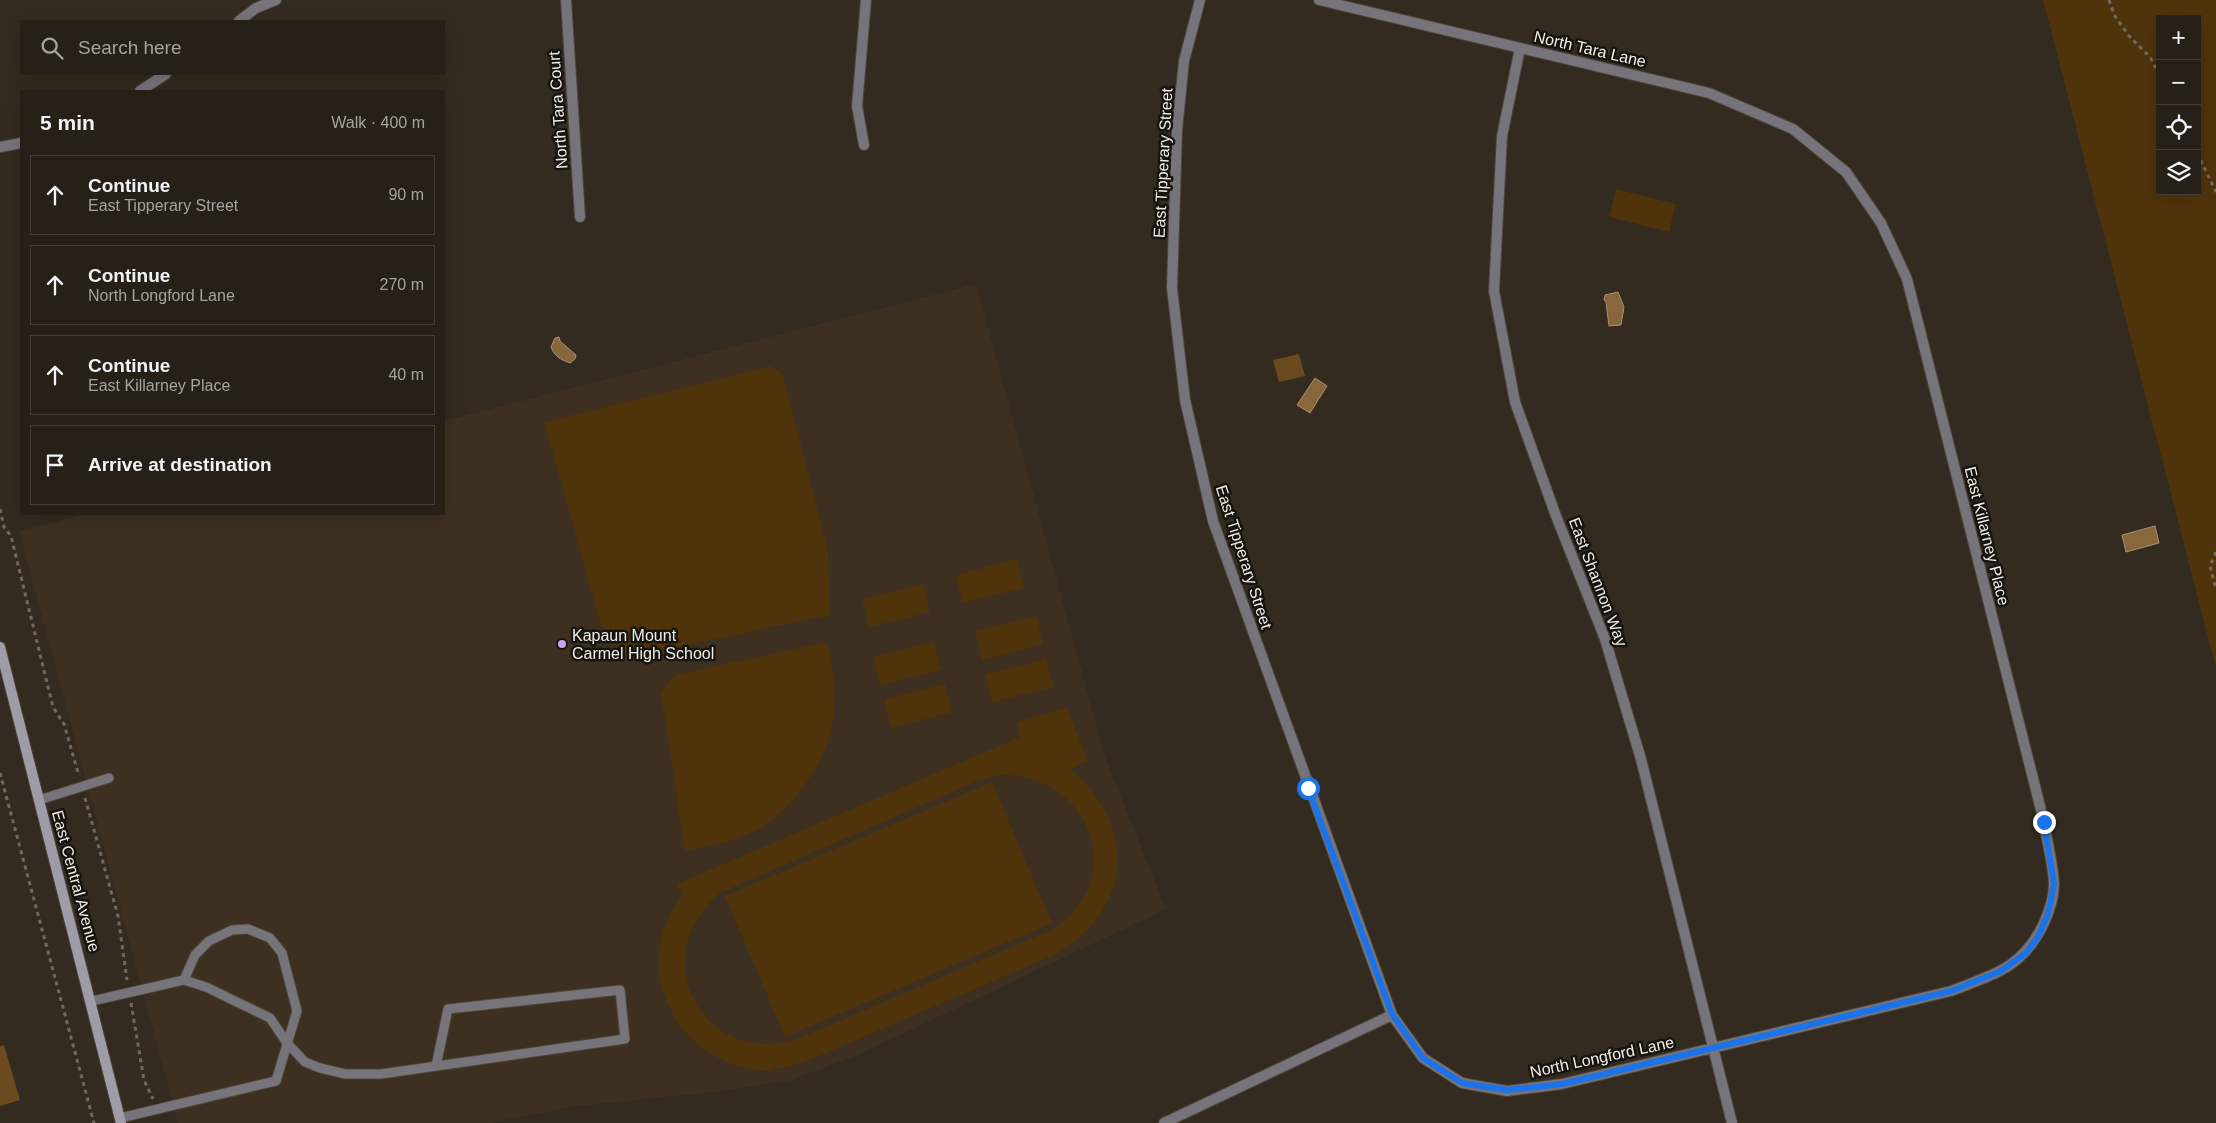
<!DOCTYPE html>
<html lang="en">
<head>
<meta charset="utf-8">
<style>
	:root { --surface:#262018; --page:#322d25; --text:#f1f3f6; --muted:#a4a3a2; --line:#423e37 }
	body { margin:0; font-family:Helvetica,sans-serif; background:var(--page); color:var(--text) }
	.controls { position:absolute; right:15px; top:15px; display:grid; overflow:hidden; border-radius:0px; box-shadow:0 5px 20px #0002 }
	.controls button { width:45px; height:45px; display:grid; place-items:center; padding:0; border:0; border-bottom:1px solid var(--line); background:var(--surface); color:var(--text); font:25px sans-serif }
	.stop { position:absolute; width:15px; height:15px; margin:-11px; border:4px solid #1a73e8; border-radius:50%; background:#fff }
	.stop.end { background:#1a73e8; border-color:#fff; box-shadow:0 1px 5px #0008 }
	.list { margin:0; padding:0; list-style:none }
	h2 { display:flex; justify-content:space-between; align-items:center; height:65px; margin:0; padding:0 20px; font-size:21px }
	h2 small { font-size:16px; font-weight:400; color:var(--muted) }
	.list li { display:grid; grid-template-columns:32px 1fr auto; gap:15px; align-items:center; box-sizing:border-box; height:80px; margin:0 10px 10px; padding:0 10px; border:1px solid var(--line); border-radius:0px }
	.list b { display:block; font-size:19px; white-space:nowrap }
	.list p { margin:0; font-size:16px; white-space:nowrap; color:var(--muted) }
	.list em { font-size:16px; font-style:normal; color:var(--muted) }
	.icon { flex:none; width:28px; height:28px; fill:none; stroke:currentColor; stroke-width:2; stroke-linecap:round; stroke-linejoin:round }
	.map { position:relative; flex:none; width:2216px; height:1123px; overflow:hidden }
	.search { position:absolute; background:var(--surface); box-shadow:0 5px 20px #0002; left:20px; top:20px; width:425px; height:55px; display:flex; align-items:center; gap:12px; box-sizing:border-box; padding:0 18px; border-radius:0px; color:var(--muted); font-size:19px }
	.panel { position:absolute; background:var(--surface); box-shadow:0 5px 20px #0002; left:20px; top:90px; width:425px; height:425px; border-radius:0px }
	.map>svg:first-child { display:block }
	.built { fill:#3d3021 }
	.green { fill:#4f330b; fill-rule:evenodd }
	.water { fill:#89673c; stroke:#a88f6f }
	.building { fill:#6a4a1e }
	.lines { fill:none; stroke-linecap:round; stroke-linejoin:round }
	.lane-casing { stroke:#4e453c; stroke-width:11 }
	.street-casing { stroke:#4e453c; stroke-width:12 }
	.secondary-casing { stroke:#4e453c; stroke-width:12 }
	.path { stroke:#716960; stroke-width:3; stroke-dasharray:4 4; stroke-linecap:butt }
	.lane { stroke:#76747a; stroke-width:9 }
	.street { stroke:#76747a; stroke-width:10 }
	.secondary { stroke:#a09ca7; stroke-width:10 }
	.route { stroke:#1a73e8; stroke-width:6 }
	.poi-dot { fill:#c2a8f3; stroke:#17140f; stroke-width:2 }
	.labels { text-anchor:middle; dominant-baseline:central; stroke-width:5; stroke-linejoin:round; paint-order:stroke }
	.street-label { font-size:16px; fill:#f2ece6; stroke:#17140f }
	.poi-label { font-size:16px; fill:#f2ece6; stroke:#17140f; text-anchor:start }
</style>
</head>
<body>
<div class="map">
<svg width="2216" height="1123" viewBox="0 0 2216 1123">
	<rect width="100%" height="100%" fill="#332a20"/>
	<!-- built -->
	<path class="built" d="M976,284L1105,757L1166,909L856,1056L788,1081L723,1091L577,1106L490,1123H178L19,531L87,514H444V421Z"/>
	<!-- green -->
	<path class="green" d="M2043,0H2216V668ZM2160,19H2197V191H2160Z
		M1616,189L1676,204L1669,232L1609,217Z
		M771,366L783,375L828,550L830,615L638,655L605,640L544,422Z
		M1017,559L1024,588L963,603L956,575Z
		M923,584L930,612L869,627L862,599Z
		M1036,616L1043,644L982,660L975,631Z
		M827,642C834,669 838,709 830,736C819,771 788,814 755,831C733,842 709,846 685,851L661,693L675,675Z
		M934,642L941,670L880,685L873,657Z
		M1046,659L1054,687L992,702L985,674Z
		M945,684L952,712L891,728L884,699Z
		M1067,708L1088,761L1070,769C1138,826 1133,911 1054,955L819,1056L788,1067L771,1069V1071C681,1070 624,970 682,896L677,884L1020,737L1017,722ZM999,775C1079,772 1126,860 1068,918C1058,927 1047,932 1035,937L800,1038C704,1070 643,958 720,893L975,782Z
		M992,782L1052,923L785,1037L725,896Z"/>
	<!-- water -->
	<path class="water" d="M1618,292L1624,307L1621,325L1609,326L1606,302L1604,300L1605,295Z
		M559,337L560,341L576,355L575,359L570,363C561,360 554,356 551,347L555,338Z
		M1315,378L1327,386L1310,413L1297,405Z
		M2155,526L2159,543L2126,552L2122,535Z"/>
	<!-- building -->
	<path class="building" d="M1299,354L1305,376L1279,382L1273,360Z
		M4,1045L20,1100L0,1106V1046Z"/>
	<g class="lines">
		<defs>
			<path id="lane" d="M39,800L109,778
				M92,1001L184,980L206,987L270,1018L287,1043L305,1062L320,1068L345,1074H381L625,1039L620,990L448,1009L436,1066
				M120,1118L276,1081L297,1011L282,953L270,938L248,929L232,930L209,941L195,955L184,980"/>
			<path id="street" d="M566,0L580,217
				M1200,0L1184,61L1177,130L1172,288L1185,400L1213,521L1392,1015L1423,1058L1462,1083L1507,1091L1562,1084L1951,991C1994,974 2023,968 2044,923C2049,912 2054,896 2054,883C2053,863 2047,842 2044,822L1907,279L1881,223L1846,172L1793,129L1709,93L1319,0
				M239,21L256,8L276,0
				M1520,48L1502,136L1494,291L1515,402L1556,516L1605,639L1641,759L1732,1123
				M140,91L166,74
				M864,145L857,106L866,0
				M0,147L21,143
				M1164,1123L1392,1015"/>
			<path id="secondary" d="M0,647L121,1123"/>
		</defs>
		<!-- lane casing -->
		<use href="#lane" class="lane-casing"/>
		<!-- street casing -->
		<use href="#street" class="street-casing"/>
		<!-- secondary casing -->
		<use href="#secondary" class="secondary-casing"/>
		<!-- path -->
		<path class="path" d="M2109,0L2114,15L2130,37L2150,57L2160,76
			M2197,153L2216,192
			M0,509L4,527L11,536L53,707L64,724L79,776
			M2216,552L2210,566L2216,589
			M0,773L94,1123
			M85,798L118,916L127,980
			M131,1003L144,1080L153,1099"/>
		<!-- lane -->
		<use href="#lane" class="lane"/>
		<!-- street -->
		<use href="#street" class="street"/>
		<!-- secondary -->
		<use href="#secondary" class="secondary"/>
	</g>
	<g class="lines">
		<!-- route -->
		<path class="route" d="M1308,788L1392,1014L1423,1058L1462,1083L1507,1090L1562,1084L1713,1048L1951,991L2001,971L2026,953L2038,937L2048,914L2054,884L2044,822"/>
	</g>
	<!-- markers -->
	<circle class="poi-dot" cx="562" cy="644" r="5"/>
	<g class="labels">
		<!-- street labels -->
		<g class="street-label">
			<text transform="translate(1590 49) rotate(13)">North Tara Lane</text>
			<text transform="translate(558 110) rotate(-94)">North Tara Court</text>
			<text transform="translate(1163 163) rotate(-87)">East Tipperary Street</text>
			<text transform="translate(1987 536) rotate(76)">East Killarney Place</text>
			<text transform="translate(1244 557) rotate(72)">East Tipperary Street</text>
			<text transform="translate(1598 582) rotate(69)">East Shannon Way</text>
			<text transform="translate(76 881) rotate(75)">East Central Avenue</text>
			<text transform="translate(1602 1057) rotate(-12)">North Longford Lane</text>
		</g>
		<!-- poi labels -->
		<g class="poi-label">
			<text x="572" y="635">Kapaun Mount<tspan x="572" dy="18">Carmel High School</tspan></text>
		</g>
	</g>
</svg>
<div class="controls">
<button>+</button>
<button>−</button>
<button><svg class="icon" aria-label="locate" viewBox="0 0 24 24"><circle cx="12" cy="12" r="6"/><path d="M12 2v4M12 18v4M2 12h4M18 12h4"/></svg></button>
<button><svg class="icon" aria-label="layers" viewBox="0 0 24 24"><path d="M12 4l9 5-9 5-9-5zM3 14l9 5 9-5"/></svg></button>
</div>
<div class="stop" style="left:1308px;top:788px"></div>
<div class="stop end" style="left:2044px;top:822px"></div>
<div class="search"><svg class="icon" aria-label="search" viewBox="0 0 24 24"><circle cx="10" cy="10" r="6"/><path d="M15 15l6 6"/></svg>Search here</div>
<section class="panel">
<h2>5 min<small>Walk · 400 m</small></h2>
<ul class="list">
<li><svg class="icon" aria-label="ahead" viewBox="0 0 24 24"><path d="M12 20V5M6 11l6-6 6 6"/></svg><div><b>Continue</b><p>East Tipperary Street</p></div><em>90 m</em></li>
<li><svg class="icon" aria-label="ahead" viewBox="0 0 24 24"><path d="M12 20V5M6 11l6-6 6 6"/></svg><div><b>Continue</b><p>North Longford Lane</p></div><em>270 m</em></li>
<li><svg class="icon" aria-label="ahead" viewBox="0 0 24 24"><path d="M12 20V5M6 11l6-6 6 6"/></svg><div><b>Continue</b><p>East Killarney Place</p></div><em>40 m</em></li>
<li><svg class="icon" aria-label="arrive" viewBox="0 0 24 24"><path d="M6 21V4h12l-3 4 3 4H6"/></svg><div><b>Arrive at destination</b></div></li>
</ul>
</section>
</div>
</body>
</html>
